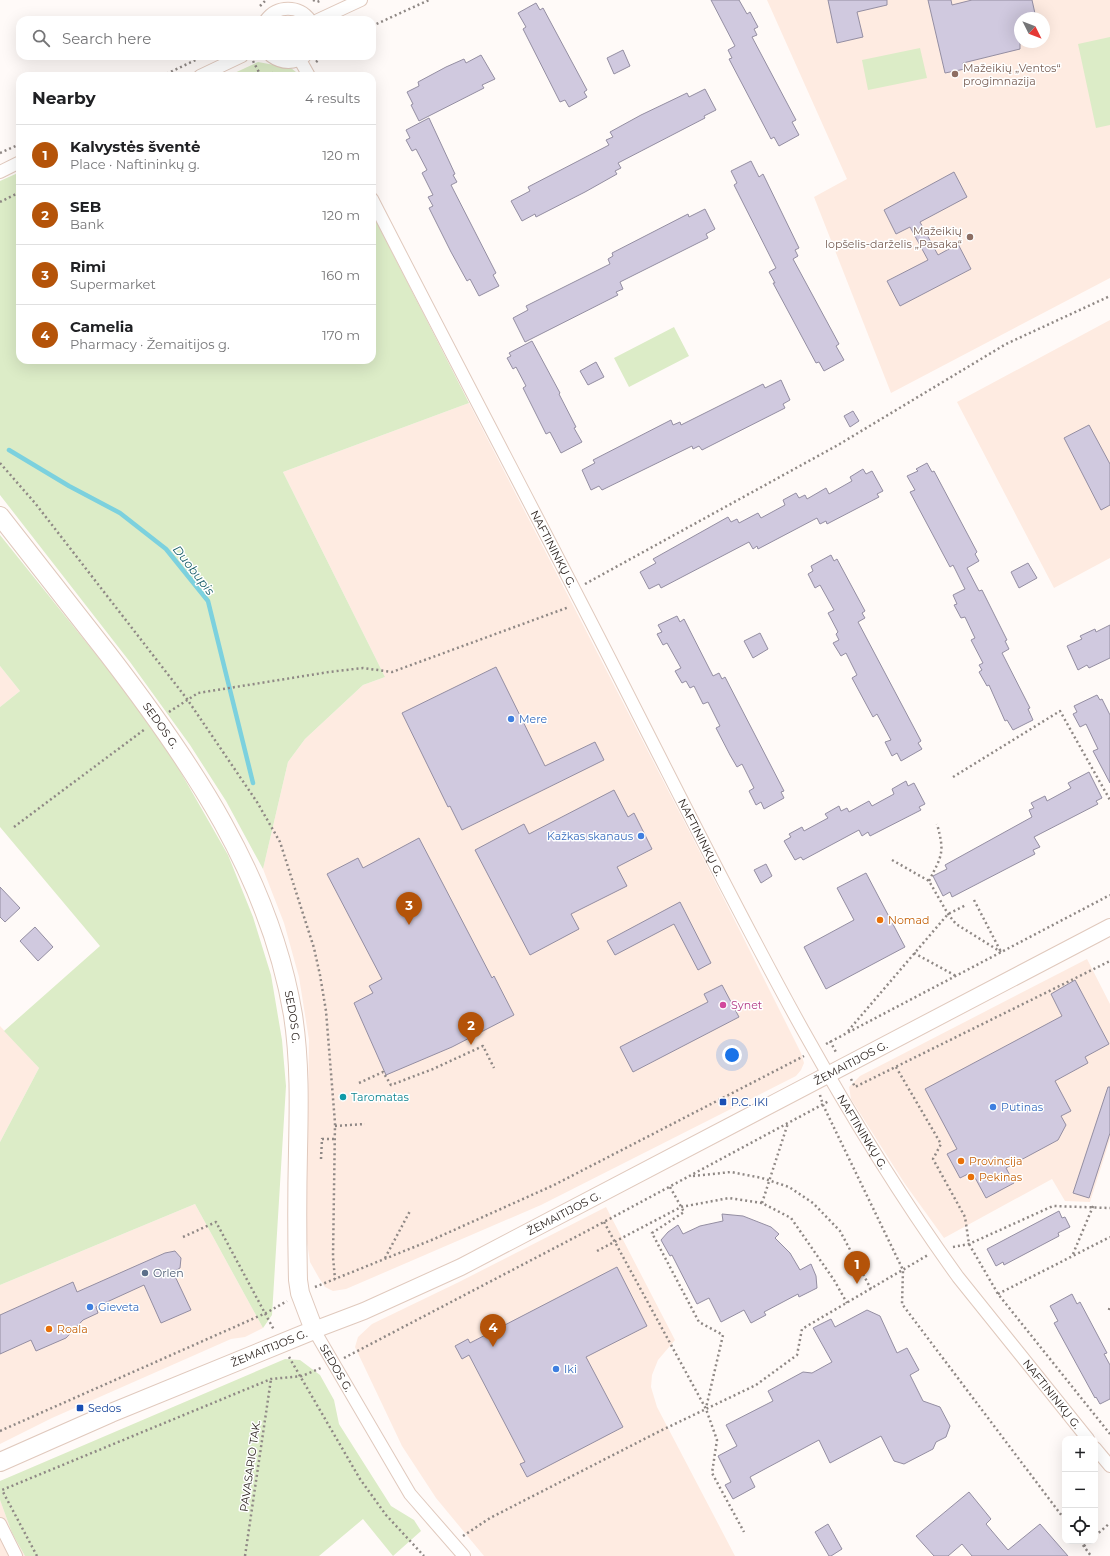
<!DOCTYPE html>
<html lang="en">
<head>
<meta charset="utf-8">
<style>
	:root { --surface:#fff; --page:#f6f6f6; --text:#202124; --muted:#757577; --line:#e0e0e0; --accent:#b45309 }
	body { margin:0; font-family:Montserrat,sans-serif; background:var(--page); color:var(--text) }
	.controls { position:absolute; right:12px; bottom:12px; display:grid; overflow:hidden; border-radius:8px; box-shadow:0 4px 16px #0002 }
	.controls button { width:36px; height:36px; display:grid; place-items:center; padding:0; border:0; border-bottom:1px solid var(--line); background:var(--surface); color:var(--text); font:20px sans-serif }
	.compass { position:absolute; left:1014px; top:12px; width:36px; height:36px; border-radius:50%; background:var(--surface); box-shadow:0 4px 16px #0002; rotate:132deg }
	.you { position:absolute; left:732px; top:1055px; width:14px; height:14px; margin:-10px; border:3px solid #fff; border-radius:50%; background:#1a73e8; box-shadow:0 0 0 6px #1a73e833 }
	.badge { display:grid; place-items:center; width:26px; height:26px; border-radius:50%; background:var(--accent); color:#fff; font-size:13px; font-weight:700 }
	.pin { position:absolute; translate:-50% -33px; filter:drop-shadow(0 1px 2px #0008) }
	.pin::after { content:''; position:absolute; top:21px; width:14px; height:12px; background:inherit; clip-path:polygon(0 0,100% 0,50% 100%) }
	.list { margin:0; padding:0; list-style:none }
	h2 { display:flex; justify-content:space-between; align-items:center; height:52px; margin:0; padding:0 16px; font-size:17px }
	h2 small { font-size:13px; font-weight:400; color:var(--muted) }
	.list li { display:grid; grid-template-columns:26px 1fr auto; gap:12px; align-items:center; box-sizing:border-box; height:60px; padding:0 16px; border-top:1px solid var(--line) }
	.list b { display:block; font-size:15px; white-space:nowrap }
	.list p { margin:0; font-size:13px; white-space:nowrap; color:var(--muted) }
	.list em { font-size:13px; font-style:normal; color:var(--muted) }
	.icon { flex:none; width:22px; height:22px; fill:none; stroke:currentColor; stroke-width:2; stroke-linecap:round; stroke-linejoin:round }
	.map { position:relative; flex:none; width:1110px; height:1556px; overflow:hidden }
	.search { position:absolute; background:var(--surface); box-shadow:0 4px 16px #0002; left:16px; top:16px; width:360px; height:44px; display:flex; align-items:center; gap:10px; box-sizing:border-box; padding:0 14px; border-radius:12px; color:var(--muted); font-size:15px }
	.panel { position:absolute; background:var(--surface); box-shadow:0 4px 16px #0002; left:16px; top:72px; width:360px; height:292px; border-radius:12px }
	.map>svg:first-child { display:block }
	.built { fill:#feebe1; fill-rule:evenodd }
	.green { fill:#dcecc7 }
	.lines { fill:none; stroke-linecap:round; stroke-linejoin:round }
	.stream { stroke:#7cd1de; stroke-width:4.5 }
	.building { fill:#d0c9df; stroke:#948ea2 }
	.minor-casing { stroke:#e0c9bd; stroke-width:14 }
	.secondary-casing { stroke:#e0c9bd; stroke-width:18 }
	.primary-casing { stroke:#e0c9bd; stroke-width:20 }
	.path { stroke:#8f8885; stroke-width:2.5; stroke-dasharray:2 3; stroke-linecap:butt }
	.minor { stroke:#fff; stroke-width:12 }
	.secondary { stroke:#fff; stroke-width:16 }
	.primary { stroke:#fff; stroke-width:18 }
	.education-dot { fill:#8d6e63; stroke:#fff; stroke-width:1.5 }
	.shop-dot { fill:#3f7fe0; stroke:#fff; stroke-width:1.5 }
	.food-dot { fill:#e8710a; stroke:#fff; stroke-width:1.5 }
	.hotel-dot { fill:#d1479c; stroke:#fff; stroke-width:1.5 }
	.culture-dot { fill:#0f9aa8; stroke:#fff; stroke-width:1.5 }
	.transit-dot { fill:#1a4fb4; stroke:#fff; stroke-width:1.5 }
	.service-dot { fill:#5c6f8a; stroke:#fff; stroke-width:1.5 }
	.labels { text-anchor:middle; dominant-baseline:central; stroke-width:3; stroke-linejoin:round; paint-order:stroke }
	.education-label { font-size:11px; fill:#785e54; stroke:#fff; text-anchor:start }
	.street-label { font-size:11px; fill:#2b221e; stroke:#fff }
	.shop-label { font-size:11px; fill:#366cbe; stroke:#fff; text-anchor:start }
	.food-label { font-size:11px; fill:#c56008; stroke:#fff; text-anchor:start }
	.hotel-label { font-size:11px; fill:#b23c85; stroke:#fff; text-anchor:start }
	.culture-label { font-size:11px; fill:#0d838f; stroke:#fff; text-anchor:start }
	.transit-label { font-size:11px; fill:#164399; stroke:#fff; text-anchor:start }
	.service-label { font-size:11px; fill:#4e5e75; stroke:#fff; text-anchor:start }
	.water-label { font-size:12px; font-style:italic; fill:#145c66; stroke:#fff }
</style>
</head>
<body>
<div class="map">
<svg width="1110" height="1556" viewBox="0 0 1110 1556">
	<rect width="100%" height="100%" fill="#fffaf8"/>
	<!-- built -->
	<path class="built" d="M767,0H1110V278L891,393L814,197L847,179ZM1020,18H1044V42H1020Z
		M1110,320V558L1054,588L957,402Z
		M469,403L726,903L801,1053L804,1063L801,1070L796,1076L541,1205L346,1289L333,1291L325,1287L319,1278L310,1262L308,1249L306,1237L309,1040L299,977L284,923L263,869L288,762L305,739L363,685L385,677L283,472Z
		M0,666L20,691L0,707Z
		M1087,959L1110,1004V1139L1090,1202L1065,1201L1052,1179L944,1238L905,1184L851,1099L849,1087L860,1076Z
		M0,1026L39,1068L0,1142Z
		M195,1204L263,1328L245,1337L231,1339L52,1418L0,1444V1285Z
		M606,1207L675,1340L658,1360L652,1375L651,1387L657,1407L735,1556H484L436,1498L402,1446L355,1347L358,1337L372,1324L459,1282Z
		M0,1500L12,1533L25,1556H0Z"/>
	<!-- green -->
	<path class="green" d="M1110,37V125L1096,128L1078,44Z
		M920,48L927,78L868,90L862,60Z
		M258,62L291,68L301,76H228Z
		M20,172V360H372V213L469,403L283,472L385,677L363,685L305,739L288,762L263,869L226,801L190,745L130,662L0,495V181Z
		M674,327L689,356L629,387L614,358Z
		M0,535L131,698L172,757L228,855L253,917L271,975L282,1040L286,1086L272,1315L263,1328L195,1204L0,1285V1142L39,1068L4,1031L100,946L0,827V707L20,691L0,666Z
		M285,1359L300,1360L320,1375L334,1400L339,1424L391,1506L414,1520L421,1531L393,1556L363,1519L319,1556H25L12,1533L0,1500V1481Z"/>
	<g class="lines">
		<!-- stream -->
		<path class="stream" d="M9,450L69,486L120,513L166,549L208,601L253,783"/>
	</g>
	<!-- building -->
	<path class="building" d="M711,0H739L747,14L750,12L758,27L754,29L757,35L752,37L796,120L792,122L799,135L779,146L774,137L771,139L729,59L732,58L728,50L735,46Z
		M828,0H887V5L857,12L863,37L837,43Z
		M928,0H951L952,5L972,0H1032L1036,18H1020V49L963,63L965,69L945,73Z
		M536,3L540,10L543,8L587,90L584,92L587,97L569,107L565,100L560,102L523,29L526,27L518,13Z
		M623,50L630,66L614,74L607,58Z
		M481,55L495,79L482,85L484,88L419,121L411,105L413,104L407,92L419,86L418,82L446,67L464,59L466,63Z
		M705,89L716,110L704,116L705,118L618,163L621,168L615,171L617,174L585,192L536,217L535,214L522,221L511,201L530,191L528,187L609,145L606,140L613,137L610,132L641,115L687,93L689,97Z
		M429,118L455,174L453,175L457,182L451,185L496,273L493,275L499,286L479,296L470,279L467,281L451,252L429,208L433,206L428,197L433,195L422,173L427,170L416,149L412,151L406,140L410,138L406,130Z
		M751,161L759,177L763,174L799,248L795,250L798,256L793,259L839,344L836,346L844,360L824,371L819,362L816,363L773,283H775L769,272L776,268L734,185L737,183L731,171Z
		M954,172L967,197L920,222L938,255L958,244L971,269L900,306L887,281L928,260L910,227L896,234L884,210Z
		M705,209L715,229L706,234L708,238L620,282L623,289L616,292L618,295L525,342L513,318L528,310L526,306L610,264L608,259L613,256L612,253L688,214L689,217Z
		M532,341L560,393L559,394L576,427L574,428L582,442L561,453L550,432L546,434L523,388L526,386L516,367L513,369L507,358L511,356L509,353Z
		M596,362L604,377L588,385L580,371Z
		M781,380L790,400L783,404L785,408L702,450L699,446L693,449L692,446L602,490L599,486L591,490L582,470L595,463L593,460L671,420L673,425L680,422L681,425L763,384L765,388Z
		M853,411L859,421L850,427L844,416Z
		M1089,425L1110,464V505L1101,510L1064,438Z
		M927,463L932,472L934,471L977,552L975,554L979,561L967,568L979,591L982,590L1007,640L1005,641L1009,649L1002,653L1030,708L1028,709L1033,720L1013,730L1007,720L1005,721L989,685L987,686L979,672L982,670L979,665L983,663L971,640L975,638L965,617L961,618L954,605L957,604L953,595L965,589L953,565L950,567L910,492L915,490L907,476L918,471L916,469Z
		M863,469L866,474L872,471L883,491L877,494L879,497L827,524L826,521L820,524L817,518L758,549L757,546L753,549L749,542L661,588L659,584L649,589L640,572L656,563L653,559L728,517L731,522L737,519L739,523L758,513L761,518L785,505L783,500L796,493L799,498L805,495L807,499L826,488L829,494L852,481L850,477Z
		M831,555L834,561L837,559L865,611L862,613L865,618L858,622L921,741L918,743L922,749L901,761L897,753L892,756L885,742L891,740L877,714L873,717L852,678L857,675L846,653L841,656L833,643L839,640L836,634L838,632L828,613L834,610L820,585L815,588L808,574L813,571L811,566Z
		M1028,563L1037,578L1019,588L1011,572Z
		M677,616L680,622L684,619L713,676L719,673L722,679L725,677L784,791L781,792L784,798L764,809L761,802L756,805L749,791L754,788L742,764L737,767L730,755L716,728L720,726L708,702L703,704L694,686L690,688L686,681L682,683L675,671L681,668L667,643L663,645L657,634L662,632L658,625Z
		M1110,625V658L1089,668L1087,665L1078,670L1067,646L1082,639L1080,636L1095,629L1096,632Z
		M760,633L768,649L753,658L744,641Z
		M496,667L545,766L595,742L604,760L462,830L450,806L448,807L402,713Z
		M1097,695L1100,700L1102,699L1110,715V783L1093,751L1098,749L1086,724L1080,727L1073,714L1077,712L1074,706Z
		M1089,772L1102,798L1096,801L1098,804L1034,837L1040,847L1033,850L1035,854L952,897L950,892L943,896L933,876L947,869L945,865L1032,817L1029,810L1034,808L1031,803L1045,796L1047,801L1071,788L1068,783Z
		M906,781L908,786L914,783L925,804L919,807L921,810L870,836L868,832L862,836L859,830L803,860L801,857L795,860L784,841L791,837L789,834L802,827L804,831L828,818L825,814L839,806L841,811L847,808L849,812L869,801L872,806L894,794L892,789Z
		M614,790L628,817L634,813L652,849L617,867L627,886L571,914L579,929L530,955L475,850L524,824L529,834Z
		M419,838L492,978L494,976L514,1015L452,1047L386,1075L354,1003L373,993L369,986L382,979L327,874L358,858L363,868Z
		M766,864L772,876L761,883L754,870Z
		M866,873L905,947L826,989L804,947L854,920L837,888Z
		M0,887L20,908L5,922L0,917Z
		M680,902L711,963L698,970L674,924L615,955L607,941Z
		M35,927L53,947L38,961L20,941Z
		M1075,980L1109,1044L1085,1057L1088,1063L1055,1081L1071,1111L1061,1116L1066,1125L1058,1140L1006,1168L1014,1183L986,1198L972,1172L960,1178L947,1154L957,1149L925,1089L1062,1016L1051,994Z
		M722,985L739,1017L633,1072L620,1047L708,1002L704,994Z
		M1108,1087H1110V1133L1089,1198L1073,1193Z
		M1059,1211L1062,1218L1065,1217L1070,1227L1058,1233L1059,1236L1004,1265L1003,1262L996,1266L987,1249Z
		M722,1214L743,1216L771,1227L779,1234L775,1238L790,1253L800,1270L811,1264L816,1276L817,1288L799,1297L798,1294L764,1312L766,1315L751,1323L744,1310L721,1322L709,1298L697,1304L672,1255L670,1256L661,1240L668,1232L678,1225L683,1234L700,1226L723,1221Z
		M175,1251L181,1258L180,1268L173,1272L191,1310L161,1323L144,1285L96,1307L98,1313L83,1320L66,1338L36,1351L31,1340L0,1354V1315L73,1282L77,1292L165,1253Z
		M617,1267L647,1326L586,1357L623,1427L527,1477L520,1464L525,1462L469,1355L462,1359L455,1346L468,1339L470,1343Z
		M1072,1294L1077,1304L1080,1302L1107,1353L1104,1354L1110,1365V1399L1100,1404L1096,1397L1095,1398L1054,1323L1058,1321L1050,1306Z
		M867,1310L880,1316L897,1353L907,1348L919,1370L910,1375L923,1401L940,1407L950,1426L946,1437L936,1442L933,1449L904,1464L894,1461L881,1436L830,1463L819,1440L750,1477L755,1487L733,1499L725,1485L731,1482L718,1456L737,1446L726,1425L773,1401L768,1391L803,1372L812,1373L832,1362L813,1328L831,1319L835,1327Z
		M969,1492L991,1519L986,1524L1008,1550L1040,1524L1068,1556H972L962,1544L948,1556H934L916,1536Z
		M828,1524L842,1549L831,1556H829L815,1532Z"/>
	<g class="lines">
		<defs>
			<g id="minor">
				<path d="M266,20C277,5 299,5 310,20"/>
				<path d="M318,20L361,0"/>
				<path d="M271,56C282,64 295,64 305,56"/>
				<path d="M300,60L309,76"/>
				<path d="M200,76L242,56"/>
				<path d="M0,172L20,162"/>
				<path id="s1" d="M372,199C460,371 551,542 638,714C736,906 832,1103 958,1277L1088,1439"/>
				<path id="s2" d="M314,1330L410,1494L464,1556"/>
				<path d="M1095,1448L1110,1466"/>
				<path d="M0,1524L16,1556"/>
			</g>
			<g id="secondary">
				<path id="s3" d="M314,1330L364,1311L461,1267L1110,927"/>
			</g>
			<g id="primary">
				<path id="s4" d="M0,516C36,562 72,608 108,654C191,762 270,877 293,1015C300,1061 299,1106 298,1151C297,1194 297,1237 298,1280L300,1293L314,1330L111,1413L0,1462"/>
			</g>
		</defs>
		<!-- minor casing -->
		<use href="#minor" class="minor-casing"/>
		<!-- secondary casing -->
		<use href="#secondary" class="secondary-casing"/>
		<!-- primary casing -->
		<use href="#primary" class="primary-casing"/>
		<!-- path -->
		<path class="path" d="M313,0L317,2L322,0
			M260,6L266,0
			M372,26L429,0
			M253,61L261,76
			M316,62L323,56
			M162,76L204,56
			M267,76L275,72
			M0,153L20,144
			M0,202L20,192
			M0,463L35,503L187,699L257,802L280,842L314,948L320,975L326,1011L335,1123L333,1257L335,1279
			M585,584L838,445L1006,344L1110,296
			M169,712L198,693L329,672L363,668L392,672L569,607
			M953,777L1060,711L1110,800
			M14,827L145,729
			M892,860L929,881L948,914L956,924L1001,952
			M929,881C942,855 945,853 937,824
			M974,900L1001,952
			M914,953L956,976
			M848,1031L948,914L966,905
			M830,1041L837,1054
			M826,1044L1110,895
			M896,1067L941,1144L933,1159L965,1217L969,1244L998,1294L1110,1434
			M851,1079L855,1087L1110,961
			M359,1083L383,1072L391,1085L433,1069L483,1046L494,1068
			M820,1095L823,1105L903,1270L902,1304L1065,1520
			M335,1126L365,1124
			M321,1159L322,1139H335
			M693,1176L731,1172L762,1178L789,1187L813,1203L840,1231L871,1289
			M670,1187L684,1212L652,1233L699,1322L723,1335L706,1408
			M762,1203L788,1123
			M604,1222L706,1409L717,1440L712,1473L744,1532
			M183,1237L216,1222L274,1330
			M953,1247L969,1244L1053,1206L1110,1208
			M597,1251L681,1207L729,1198L762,1203L791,1218L834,1280L847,1303
			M1073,1254L1094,1204
			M385,1258L410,1211
			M315,1287L434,1239L554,1185L804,1056
			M998,1294L1110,1237
			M1109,1310L1110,1305
			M289,1357L360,1479L386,1515L424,1556
			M344,1358L587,1231L829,1101
			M0,1431L266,1313L287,1301
			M463,1536L490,1518L658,1432L756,1385L797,1355L802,1329L928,1255
			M1095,1536L1110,1523
			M1080,1541L1091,1556
			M1084,1546L1089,1541
			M37,1556L2,1490L271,1379L302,1376L321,1368
			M245,1556L271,1379"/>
		<!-- minor -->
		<use href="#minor" class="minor"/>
		<!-- secondary -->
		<use href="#secondary" class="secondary"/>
		<!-- primary -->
		<use href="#primary" class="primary"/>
	</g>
	<!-- markers -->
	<g class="education-dot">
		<circle cx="955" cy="74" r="4"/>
		<circle cx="970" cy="237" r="4"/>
	</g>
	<g class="shop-dot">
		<circle cx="511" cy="719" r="4"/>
		<circle cx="641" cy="836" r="4"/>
		<circle cx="993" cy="1107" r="4"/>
		<circle cx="90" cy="1307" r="4"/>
		<circle cx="556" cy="1369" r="4"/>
	</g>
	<g class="food-dot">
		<circle cx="880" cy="920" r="4"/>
		<circle cx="961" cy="1161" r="4"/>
		<circle cx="971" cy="1177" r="4"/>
		<circle cx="49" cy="1329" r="4"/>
	</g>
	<circle class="hotel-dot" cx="723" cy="1005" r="4"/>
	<circle class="culture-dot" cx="343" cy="1097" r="4"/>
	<g class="transit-dot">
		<rect x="719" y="1098" width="8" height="8" rx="2"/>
		<rect x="76" y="1404" width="8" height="8" rx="2"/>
	</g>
	<circle class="service-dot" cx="145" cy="1273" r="4"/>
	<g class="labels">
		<!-- education labels -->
		<g class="education-label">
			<text x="963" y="68">Mažeikių „Ventos“<tspan x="963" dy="13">progimnazija</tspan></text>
			<text x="962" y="231" text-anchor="end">Mažeikių<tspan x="962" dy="13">lopšelis-darželis „Pasaka“</tspan></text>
		</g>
		<!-- street labels -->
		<g class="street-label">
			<text stroke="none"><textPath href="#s1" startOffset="394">NAFTININKŲ G.</textPath></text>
			<text stroke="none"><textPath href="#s4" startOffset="264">SEDOS G.</textPath></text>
			<text stroke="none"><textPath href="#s1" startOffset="718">NAFTININKŲ G.</textPath></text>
			<text stroke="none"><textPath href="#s4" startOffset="587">SEDOS G.</textPath></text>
			<text stroke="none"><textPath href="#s3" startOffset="600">ŽEMAITIJOS G.</textPath></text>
			<text stroke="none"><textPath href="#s1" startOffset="1054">NAFTININKŲ G.</textPath></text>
			<text stroke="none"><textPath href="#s3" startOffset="276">ŽEMAITIJOS G.</textPath></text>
			<text transform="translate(269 1348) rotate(-22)">ŽEMAITIJOS G.</text>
			<text stroke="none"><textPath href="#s2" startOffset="44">SEDOS G.</textPath></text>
			<text stroke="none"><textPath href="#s1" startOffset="1378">NAFTININKŲ G.</textPath></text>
			<text transform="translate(250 1466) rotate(-82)">PAVASARIO TAK.</text>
		</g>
		<!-- shop labels -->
		<g class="shop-label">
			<text x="519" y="719">Mere</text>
			<text x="633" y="836" text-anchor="end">Kažkas skanaus</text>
			<text x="1001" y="1107">Putinas</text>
			<text x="98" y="1307">Gieveta</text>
			<text x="564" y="1369">Iki</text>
		</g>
		<!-- food labels -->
		<g class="food-label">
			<text x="888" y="920">Nomad</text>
			<text x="969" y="1161">Provincija</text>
			<text x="979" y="1177">Pekinas</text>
			<text x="57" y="1329">Roala</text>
		</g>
		<!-- hotel labels -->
		<g class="hotel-label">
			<text x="731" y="1005">Synet</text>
		</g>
		<!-- culture labels -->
		<g class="culture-label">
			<text x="351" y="1097">Taromatas</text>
		</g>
		<!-- transit labels -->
		<g class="transit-label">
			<text x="731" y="1102">P.C. IKI</text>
			<text x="88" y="1408">Sedos</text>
		</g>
		<!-- service labels -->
		<g class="service-label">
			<text x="153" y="1273">Orlen</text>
		</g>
		<!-- water labels -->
		<g class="water-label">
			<text transform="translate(194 570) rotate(52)">Duobupis</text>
		</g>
	</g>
</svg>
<div class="controls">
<button>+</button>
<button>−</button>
<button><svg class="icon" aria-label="locate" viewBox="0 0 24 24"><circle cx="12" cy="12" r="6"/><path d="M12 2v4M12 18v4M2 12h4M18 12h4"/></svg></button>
</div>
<svg class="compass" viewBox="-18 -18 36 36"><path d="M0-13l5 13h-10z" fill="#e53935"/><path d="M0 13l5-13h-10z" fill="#757577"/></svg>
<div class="you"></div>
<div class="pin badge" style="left:857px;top:1284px">1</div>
<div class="pin badge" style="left:471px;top:1045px">2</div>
<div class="pin badge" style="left:409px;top:925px">3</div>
<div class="pin badge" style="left:493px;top:1347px">4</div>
<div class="search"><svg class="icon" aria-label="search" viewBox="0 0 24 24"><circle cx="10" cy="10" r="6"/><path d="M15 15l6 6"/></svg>Search here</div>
<section class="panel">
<h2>Nearby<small>4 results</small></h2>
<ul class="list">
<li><span class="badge">1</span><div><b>Kalvystės šventė</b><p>Place · Naftininkų g.</p></div><em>120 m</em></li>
<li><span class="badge">2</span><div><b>SEB</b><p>Bank</p></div><em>120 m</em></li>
<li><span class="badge">3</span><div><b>Rimi</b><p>Supermarket</p></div><em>160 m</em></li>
<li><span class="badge">4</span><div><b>Camelia</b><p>Pharmacy · Žemaitijos g.</p></div><em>170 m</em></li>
</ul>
</section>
</div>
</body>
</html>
